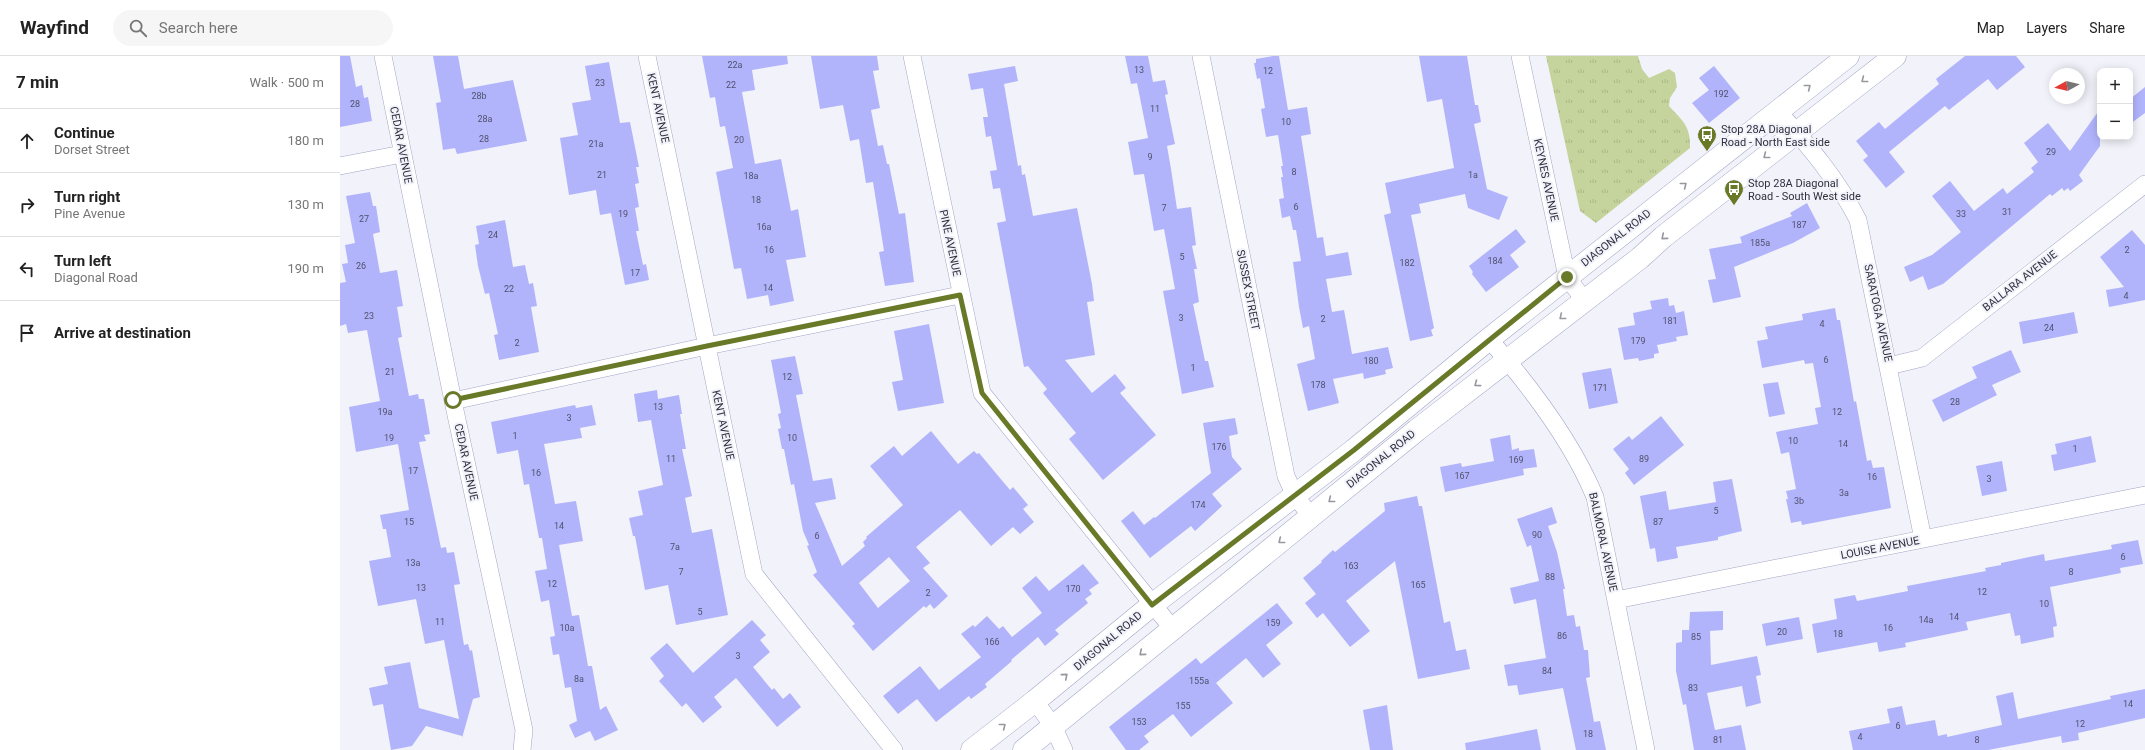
<!DOCTYPE html>
<html lang="en">
<head>
<meta charset="utf-8">
<style>
	:root { --surface:#fff; --page:#f6f6f6; --text:#222; --muted:#767676; --line:#e0e0e0 }
	body { margin:0; font-family:Roboto,sans-serif; background:var(--page); color:var(--text) }
	.controls { position:absolute; right:12px; top:12px; display:grid; overflow:hidden; border-radius:8px; box-shadow:0 2px 10px #0003 }
	.controls button { width:36px; height:36px; display:grid; place-items:center; padding:0; border:0; border-bottom:1px solid var(--line); background:var(--surface); color:var(--text); font:20px sans-serif }
	.compass { position:absolute; left:1709px; top:12px; width:36px; height:36px; border-radius:50%; background:var(--surface); box-shadow:0 2px 10px #0003; rotate:262deg }
	.stop { position:absolute; width:12px; height:12px; margin:-9px; border:3px solid #687927; border-radius:50%; background:#fff }
	.stop.end { background:#687927; border-color:#fff; box-shadow:0 1px 4px #0008 }
	.list { margin:0; padding:0; list-style:none }
	h2 { display:flex; justify-content:space-between; align-items:center; height:52px; margin:0; padding:0 16px; font-size:17px }
	h2 small { font-size:13px; font-weight:400; color:var(--muted) }
	.list li { display:grid; grid-template-columns:26px 1fr auto; gap:12px; align-items:center; box-sizing:border-box; height:64px; padding:0 16px; border-top:1px solid var(--line) }
	.list b { display:block; font-size:15px; white-space:nowrap }
	.list p { margin:0; font-size:13px; white-space:nowrap; color:var(--muted) }
	.list em { font-size:13px; font-style:normal; color:var(--muted) }
	.icon { flex:none; width:22px; height:22px; fill:none; stroke:currentColor; stroke-width:2; stroke-linecap:round; stroke-linejoin:round }
	.map { position:relative; flex:none; width:1805px; height:694px; overflow:hidden }
	header { display:flex; align-items:center; gap:24px; box-sizing:border-box; height:56px; padding:0 20px; background:var(--surface); border-bottom:1px solid var(--line) }
	header strong { font-size:19px }
	nav { display:flex; gap:22px; margin-inline-start:auto; font-size:14px }
	.search { width:280px; height:36px; background:var(--page); display:flex; align-items:center; gap:10px; box-sizing:border-box; padding:0 14px; border-radius:22px; color:var(--muted); font-size:15px }
	main { display:flex }
	aside { flex:1; background:var(--surface) }
	.map>svg:first-child { display:block }
	.grass { fill:url(#grass-tufts) }
	.building { fill:#b1b4fb; fill-rule:evenodd }
	.lines { fill:none; stroke-linecap:round; stroke-linejoin:round }
	.street-casing { stroke:#a3a5c7; stroke-width:18 }
	.secondary-casing { stroke:#a3a5c7; stroke-width:23 }
	.street { stroke:#fff; stroke-width:17 }
	.secondary { stroke:#fff; stroke-width:22 }
	.oneway { stroke:#97989e }
	.route { stroke:#687927; stroke-width:5 }
	.labels { text-anchor:middle; dominant-baseline:central; stroke-width:4; stroke-linejoin:round; paint-order:stroke }
	.number-label { font-size:9px; fill:#50516d }
	.street-label { font-size:11px; fill:#2f303e; stroke:#f2f2fa }
	.poi-label { font-size:11px; fill:#2f303e; stroke:#f2f2fa; text-anchor:start }
</style>
</head>
<body>
<header>
<strong>Wayfind</strong>
<div class="search"><svg class="icon" aria-label="search" viewBox="0 0 24 24"><circle cx="10" cy="10" r="6"/><path d="M15 15l6 6"/></svg>Search here</div>
<nav><a>Map</a><a>Layers</a><a>Share</a></nav>
</header>
<main>
<aside>
<h2>7 min<small>Walk · 500 m</small></h2>
<ul class="list">
<li><svg class="icon" aria-label="ahead" viewBox="0 0 24 24"><path d="M12 20V5M6 11l6-6 6 6"/></svg><div><b>Continue</b><p>Dorset Street</p></div><em>180 m</em></li>
<li><svg class="icon" aria-label="right" viewBox="0 0 24 24"><path d="M7 20v-9h11M14 6l5 5-5 5"/></svg><div><b>Turn right</b><p>Pine Avenue</p></div><em>130 m</em></li>
<li><svg class="icon" aria-label="left" viewBox="0 0 24 24"><path d="M17 20v-9H6M10 6l-5 5 5 5"/></svg><div><b>Turn left</b><p>Diagonal Road</p></div><em>190 m</em></li>
<li><svg class="icon" aria-label="arrive" viewBox="0 0 24 24"><path d="M6 21V4h12l-3 4 3 4H6"/></svg><div><b>Arrive at destination</b></div></li>
</ul>
</aside>
<div class="map">
<svg width="1805" height="694" viewBox="0 0 1805 694">
	<defs>
		<pattern id="grass-tufts" width="24" height="20" patternUnits="userSpaceOnUse"><rect width="24" height="20" fill="#c5d49c"/><path d="M3 7l-1-3M5 7V3M7 7l1-3M15 17l-1-3M17 17v-4M19 17l1-3" fill="none" stroke="#aab687"/></pattern>
	</defs>
	<rect width="100%" height="100%" fill="#f2f2fa"/>
	<!-- grass -->
	<path class="grass" d="M1206,0H1298L1302,13L1309,22L1329,13L1335,17L1337,31L1330,42L1329,50C1343,65 1351,71 1350,92L1256,167L1240,155Z"/>
	<!-- building -->
	<path class="building" d="M0,0H10L16,31L22,29L24,42L28,41L32,65L0,71Z
		M93,0H118L124,33L173,24L187,85L117,98L115,92L103,94L96,47L101,46Z
		M362,0H447L448,8L412,14L415,34L402,36L415,108L441,103L451,155L458,153L466,201L446,204L454,245L430,250L428,239L407,243L401,212L394,213L376,116L393,112L385,70L380,71L375,41L370,42Z
		M471,0H537L539,14L533,15L540,52L531,54L538,90L543,89L547,108H549L559,158L565,157L574,226L545,230L539,196L544,195L533,126L526,127L519,83L510,85L503,49L480,53Z
		M785,0H808L813,26L825,24L828,38L825,39L835,88L827,90L831,113L837,153L851,151L856,189L852,190L857,213H854L859,246L853,248L865,305H868L874,331L842,338L823,235L835,233L824,173L814,175L804,118L794,119L788,86L808,82L797,27L791,28Z
		M933,0H939L948,54L967,51L971,78L961,80L977,182L983,181L986,200L1008,196L1012,219L986,223L992,256L1004,254L1012,298L1048,291L1053,312L1045,314L1046,318L1024,323L1023,317L993,323L999,347L968,355L957,308L975,303L969,270L963,272L959,251L953,206L961,205L956,174H953L950,160L942,162L939,143L944,142L941,121H943L941,110H943L938,79L926,81L921,53L925,52L920,22L917,23L914,7H916V3Z
		M1079,0H1127L1135,49H1138L1141,66L1134,68L1147,133L1168,141L1159,164L1128,152L1125,138L1079,148L1081,157L1071,159L1094,272L1091,274L1093,280L1070,285L1044,159L1051,157L1045,127L1114,112L1102,43L1087,46Z
		M1625,0H1676L1685,11L1657,34L1648,23L1609,54L1605,50L1549,96L1565,116L1546,132L1523,104L1528,100L1516,85L1539,66L1545,73L1599,28L1596,23Z
		M269,6L280,67L290,66L299,111H296L299,127L295,128L299,151L295,152L299,175H296L303,209L306,208L309,224L285,229L271,157L260,159L256,134L229,139L220,82L238,79L232,47L251,44L245,10Z
		M675,10L678,25L664,28L678,110L681,109L682,119L685,118L693,160L737,152L752,228L754,245L747,246L755,299L725,304L752,337L775,318L786,332L780,337L816,379L763,424L729,383L736,377L703,337L707,333L688,310L684,311L657,167L666,165L660,132L653,133L650,115L657,114L651,80L646,81L643,61H648L643,32L631,34L628,18Z
		M1374,10L1400,42L1369,67L1352,47L1369,34L1359,22Z
		M1805,31V57L1790,68V43Z
		M1760,53V90L1739,119L1743,125L1730,135L1728,132L1724,135L1722,132L1712,140L1710,138L1603,228L1588,234L1583,220L1570,226L1564,211L1592,199L1621,176L1592,140L1610,125L1634,155L1663,132L1667,138L1694,116L1691,112L1698,106L1684,87L1708,67L1730,95Z
		M30,136L33,150H36L40,176L33,178L40,217L57,214L63,250L57,251L62,281L58,282L69,340L78,338L79,343H84L90,378L84,379L86,385L79,386L101,492L106,491L107,497L114,496L120,528L114,529L115,536L124,589L128,588L130,595L132,594L140,641L133,643L122,682V680L86,670L72,690L51,694L43,648L33,650L29,632L48,628L44,611L70,606L79,652L119,663L104,584L85,588L76,543L38,550L29,505L51,501L46,473H43L40,459L69,454L58,388L16,396L9,351L40,345L27,274L8,277L6,268L0,270V227L6,226L2,208L8,207L5,189L15,187L6,140Z
		M1467,147L1480,172L1453,187L1394,211L1401,241L1373,247L1368,224L1376,223L1369,193L1402,187L1400,181L1452,160L1450,157Z
		M165,164L173,211L185,209L189,228L193,227L197,250L191,251L199,296L159,304L154,279L158,278L149,237L145,238L138,210L135,189L139,188L136,170Z
		M1176,173L1186,186L1170,199L1179,211L1146,236L1132,218L1133,216L1129,210Z
		M1792,174L1805,189V244L1769,251L1766,234L1784,231L1760,201Z
		M1328,242L1329,250L1334,249L1336,257L1344,255L1348,279L1336,281L1337,285L1317,289L1319,297L1314,298V302L1299,305L1298,302L1284,304L1278,272L1295,269L1293,257L1312,253L1310,245Z
		M1495,252L1497,264H1500L1514,346L1516,345L1527,405L1531,404L1533,412L1544,411L1551,452L1462,469L1461,465L1451,467L1446,443H1448L1446,435L1456,433L1449,396L1441,398L1436,376L1478,368L1475,352L1481,351L1473,307L1465,308L1464,304L1422,312L1417,285L1428,283L1425,271L1463,264L1462,258Z
		M1734,256L1738,277L1683,288L1679,266Z
		M589,268L604,347L558,355L552,326L563,324L554,275Z
		M1671,294L1681,316L1652,329L1657,339L1603,366L1592,344L1637,322L1632,311Z
		M455,300L463,338L456,339L473,425L492,422L496,443L475,447L502,510L525,490L523,486L527,482L526,481L563,449L530,410L554,390L562,400L591,375L618,408L634,395L637,398L639,397L670,434L673,431L688,449L683,453L694,466L680,478L673,471L651,490L620,454L576,491L590,507L583,512L608,540L594,553L590,548L586,552L584,550L533,595L512,570L515,568L473,519L477,516L467,490L469,489L463,475L454,428L451,429L444,393H442L438,373L441,372L438,358L441,357L431,304ZM549,501L570,525L538,552L519,527Z
		M1271,312L1278,347L1249,353L1242,317Z
		M1438,326L1445,358L1429,361L1423,328Z
		M317,334L318,343L339,339L342,358H340L346,393H342L352,440L345,442L352,477L372,473L388,559L336,569L328,529L305,534L295,480H293L289,462L303,459L298,435L323,429L311,364L298,366L294,338Z
		M235,349L236,352L252,349L256,369L240,372L242,382L204,388L215,448L236,445L243,485L219,489L232,560L239,559L248,610H252L260,654L266,650L278,674L255,685L250,675L235,682L229,669L237,665L231,631L225,632L219,598L213,599L210,581L215,580L209,544L201,546L195,515L207,513L202,482H199L189,428L184,429L178,394L157,398L151,366Z
		M1321,360L1344,389L1294,429L1285,417L1289,413L1273,393L1289,380L1292,384Z
		M895,362L898,378L889,380L892,401L902,413L872,438L882,450L855,475L851,470L810,502L781,465L793,455L804,469L814,461L815,462L871,417L863,367Z
		M1170,379L1172,394L1179,392V395L1194,393L1197,411L1183,413L1184,419L1105,436L1100,411L1121,407L1122,411L1154,405L1150,383Z
		M1751,380L1756,406L1714,415L1711,399L1717,398L1715,388Z
		M1662,405L1667,435L1642,440L1636,410Z
		M1392,423L1402,475L1378,481V484L1336,491L1338,502L1317,506L1315,492L1310,493L1300,440L1326,435L1329,454L1376,446L1373,426Z
		M1077,440L1079,450H1082L1104,567L1110,565L1116,595L1126,593L1130,613L1078,623L1055,505L1006,545L1030,575L1010,591L983,557L977,562L965,547L976,538L963,522L982,506L981,505L993,494L995,496L1045,455L1044,447Z
		M1212,451L1217,467L1208,470L1217,496L1225,533H1223L1227,560L1234,559L1236,571L1240,570L1244,594H1248L1250,621L1246,622L1254,666L1260,665L1266,694H1236L1223,632L1179,639L1177,629L1168,630L1164,609L1206,602L1196,543L1174,548L1170,532L1199,525L1191,489L1187,491L1177,463Z
		M1798,484L1803,508L1780,512L1781,517L1710,531L1717,570L1713,571L1714,581L1681,588L1680,579L1675,580L1670,557L1626,566L1628,574L1565,587L1566,591L1539,596L1537,586L1477,597L1472,568L1497,563L1494,543L1515,539L1517,545L1568,535L1567,530L1646,515L1645,512L1661,509V507L1704,498L1705,505L1772,493L1771,489Z
		M743,508L759,527L749,534L752,538L745,543L748,547L715,574L719,578L705,590L698,581L671,604L672,605L645,628L647,631L631,643L629,640L596,666L577,643L558,658L543,640L580,610L599,634L641,601L621,578L633,569L635,571L647,560L659,573L663,570L672,581L702,557L682,532L696,520L709,535Z
		M937,547L953,567L926,589L941,608L923,622L906,602L876,627L893,647L851,681L833,658L804,680L809,686L799,694H786L769,671L856,602L861,608Z
		M1383,555V574L1370,575L1371,609L1417,600L1421,619L1416,620L1421,647L1406,651L1402,630L1367,637L1375,674L1401,669L1406,694H1354L1346,648L1343,649L1336,615V587L1342,586V574H1349L1350,556Z
		M1459,561L1463,583L1426,590L1422,568Z
		M412,564L426,579L420,584L430,596L413,611L432,634L434,632L443,643L450,637L461,651L437,671L396,622L374,641L382,651L363,667L346,647L342,651L319,625L324,620L310,602L327,587L353,617Z
		M1805,633V662L1738,677L1739,684L1722,687L1721,680L1648,694H1513L1509,675L1550,667L1547,653L1562,650L1566,669L1595,664L1598,680L1607,678V681L1662,669L1656,640L1673,636L1678,663L1771,643L1770,640Z
		M1047,649L1053,694H1030L1023,654Z
		M1197,673L1201,694H1126L1125,687Z"/>
	<g class="lines">
		<defs>
			<path id="street" d="M43,0L113,345L184,674L182,694
				M307,0L414,518L554,694
				M572,0L642,337L832,572
				M861,0L946,420L955,440L972,461
				M1180,0L1227,221L1244,244
				M1438,55C1468,89 1498,124 1518,164L1583,483
				M0,110L62,98
				M1149,283C1189,329 1232,385 1255,441L1306,694
				M1549,310L1582,302L1805,128
				M113,345L367,290L620,239
				M1276,544L1805,439
				M695,645L713,670L724,694"/>
			<path id="secondary" d="M632,694L695,645L812,549L1014,394L1149,283L1508,0
				M684,694L1077,374L1300,202L1323,181L1555,0"/>
		</defs>
		<!-- street casing -->
		<use href="#street" class="street-casing"/>
		<!-- secondary casing -->
		<use href="#secondary" class="secondary-casing"/>
		<!-- street -->
		<use href="#street" class="street"/>
		<!-- secondary -->
		<use href="#secondary" class="secondary"/>
	</g>
	<!-- one-way arrows -->
	<defs><path id="oneway-chevron" d="M-2-3.5L2.5 0L-2 3.5" fill="none" stroke-width="1.6" stroke-linecap="round" stroke-linejoin="round"/></defs>
	<g class="oneway">
		<use href="#oneway-chevron" transform="translate(1524 24) rotate(142)"/>
		<use href="#oneway-chevron" transform="translate(1468 31) rotate(-38)"/>
		<use href="#oneway-chevron" transform="translate(1426 100) rotate(142)"/>
		<use href="#oneway-chevron" transform="translate(1344 129) rotate(-38)"/>
		<use href="#oneway-chevron" transform="translate(1324 181) rotate(140)"/>
		<use href="#oneway-chevron" transform="translate(1222 261) rotate(141)"/>
		<use href="#oneway-chevron" transform="translate(1137 328) rotate(143)"/>
		<use href="#oneway-chevron" transform="translate(991 444) rotate(141)"/>
		<use href="#oneway-chevron" transform="translate(941 485) rotate(141)"/>
		<use href="#oneway-chevron" transform="translate(802 597) rotate(140)"/>
		<use href="#oneway-chevron" transform="translate(725 620) rotate(-40)"/>
		<use href="#oneway-chevron" transform="translate(663 670) rotate(-38)"/>
	</g>
	<g class="lines">
		<!-- route -->
		<path class="route" d="M113,344L367,290L620,239L642,337L812,549L1014,394L1227,221"/>
	</g>
	<!-- icons -->
	<defs>
		<symbol id="bus-pin" viewBox="-11 -11 22 30"><path d="M0 17L-7.5 6A9.5 9.5 0 1 1 7.5 6Z" fill="#687927" stroke="#f2f2fa"/><path d="M-5-6H5V4H4V6H2V4H-2V6H-4V4H-5ZM-3.5-4V0h7V-4ZM-3.5 1.2v1.5H-2V1.2ZM2 1.2v1.5H3.5V1.2Z" fill="#fff"/></symbol>
	</defs>
	<g fill-rule="evenodd">
		<use href="#bus-pin" x="1356" y="68" width="22" height="30"/>
		<use href="#bus-pin" x="1383" y="122" width="22" height="30"/>
	</g>
	<g class="labels">
		<!-- number labels -->
		<g class="number-label">
			<text x="395" y="9">22a</text>
			<text x="799" y="14">13</text>
			<text x="928" y="15">12</text>
			<text x="260" y="27">23</text>
			<text x="391" y="29">22</text>
			<text x="1381" y="38">192</text>
			<text x="139" y="40">28b</text>
			<text x="15" y="48">28</text>
			<text x="815" y="53">11</text>
			<text x="145" y="63">28a</text>
			<text x="946" y="66">10</text>
			<text x="144" y="83">28</text>
			<text x="399" y="84">20</text>
			<text x="256" y="88">21a</text>
			<text x="1711" y="96">29</text>
			<text x="810" y="101">9</text>
			<text x="954" y="116">8</text>
			<text x="262" y="119">21</text>
			<text x="1133" y="119">1a</text>
			<text x="411" y="120">18a</text>
			<text x="416" y="144">18</text>
			<text x="956" y="151">6</text>
			<text x="824" y="152">7</text>
			<text x="1667" y="156">31</text>
			<text x="283" y="158">19</text>
			<text x="1621" y="158">33</text>
			<text x="24" y="163">27</text>
			<text x="1459" y="169">187</text>
			<text x="424" y="171">16a</text>
			<text x="153" y="179">24</text>
			<text x="1420" y="187">185a</text>
			<text x="429" y="194">16</text>
			<text x="1787" y="194">2</text>
			<text x="842" y="201">5</text>
			<text x="1155" y="205">184</text>
			<text x="1067" y="207">182</text>
			<text x="21" y="210">26</text>
			<text x="295" y="217">17</text>
			<text x="428" y="232">14</text>
			<text x="169" y="233">22</text>
			<text x="1786" y="240">4</text>
			<text x="29" y="260">23</text>
			<text x="841" y="262">3</text>
			<text x="983" y="263">2</text>
			<text x="1330" y="265">181</text>
			<text x="1482" y="268">4</text>
			<text x="1709" y="272">24</text>
			<text x="1298" y="285">179</text>
			<text x="177" y="287">2</text>
			<text x="1486" y="304">6</text>
			<text x="1031" y="305">180</text>
			<text x="853" y="312">1</text>
			<text x="50" y="316">21</text>
			<text x="447" y="321">12</text>
			<text x="978" y="329">178</text>
			<text x="1260" y="332">171</text>
			<text x="1615" y="346">28</text>
			<text x="318" y="351">13</text>
			<text x="45" y="356">19a</text>
			<text x="1497" y="356">12</text>
			<text x="229" y="362">3</text>
			<text x="175" y="380">1</text>
			<text x="49" y="382">19</text>
			<text x="452" y="382">10</text>
			<text x="1453" y="385">10</text>
			<text x="1503" y="388">14</text>
			<text x="879" y="391">176</text>
			<text x="1735" y="393">1</text>
			<text x="331" y="403">11</text>
			<text x="1304" y="403">89</text>
			<text x="1176" y="404">169</text>
			<text x="73" y="415">17</text>
			<text x="196" y="417">16</text>
			<text x="1122" y="420">167</text>
			<text x="1532" y="421">16</text>
			<text x="1649" y="423">3</text>
			<text x="1504" y="437">3a</text>
			<text x="1459" y="445">3b</text>
			<text x="858" y="449">174</text>
			<text x="1376" y="455">5</text>
			<text x="69" y="466">15</text>
			<text x="1318" y="466">87</text>
			<text x="219" y="470">14</text>
			<text x="1197" y="479">90</text>
			<text x="477" y="480">6</text>
			<text x="335" y="491">7a</text>
			<text x="1783" y="501">6</text>
			<text x="73" y="507">13a</text>
			<text x="1011" y="510">163</text>
			<text x="341" y="516">7</text>
			<text x="1731" y="516">8</text>
			<text x="1210" y="521">88</text>
			<text x="212" y="528">12</text>
			<text x="1078" y="529">165</text>
			<text x="81" y="532">13</text>
			<text x="733" y="533">170</text>
			<text x="1642" y="536">12</text>
			<text x="588" y="537">2</text>
			<text x="1704" y="548">10</text>
			<text x="360" y="556">5</text>
			<text x="1614" y="561">14</text>
			<text x="1586" y="564">14a</text>
			<text x="100" y="566">11</text>
			<text x="933" y="567">159</text>
			<text x="227" y="572">10a</text>
			<text x="1548" y="572">16</text>
			<text x="1442" y="576">20</text>
			<text x="1498" y="578">18</text>
			<text x="1222" y="580">86</text>
			<text x="1356" y="581">85</text>
			<text x="652" y="586">166</text>
			<text x="398" y="600">3</text>
			<text x="1207" y="615">84</text>
			<text x="239" y="623">8a</text>
			<text x="859" y="625">155a</text>
			<text x="1353" y="632">83</text>
			<text x="1788" y="648">14</text>
			<text x="843" y="650">155</text>
			<text x="799" y="666">153</text>
			<text x="1740" y="668">12</text>
			<text x="1558" y="670">6</text>
			<text x="1248" y="678">18</text>
			<text x="1520" y="681">4</text>
			<text x="1378" y="684">81</text>
			<text x="1637" y="684">8</text>
		</g>
		<!-- street labels -->
		<g class="street-label">
			<text transform="translate(318 52) rotate(78)">KENT AVENUE</text>
			<text transform="translate(61 89) rotate(79)">CEDAR AVENUE</text>
			<text transform="translate(1206 124) rotate(78)">KEYNES AVENUE</text>
			<text transform="translate(1276 182) rotate(-38)">DIAGONAL ROAD</text>
			<text transform="translate(610 187) rotate(78)">PINE AVENUE</text>
			<text transform="translate(1680 225) rotate(-38)">BALLARA AVENUE</text>
			<text transform="translate(908 234) rotate(79)">SUSSEX STREET</text>
			<text transform="translate(1538 257) rotate(78)">SARATOGA AVENUE</text>
			<text transform="translate(383 369) rotate(78)">KENT AVENUE</text>
			<text transform="translate(1041 403) rotate(-39)">DIAGONAL ROAD</text>
			<text transform="translate(126 406) rotate(78)">CEDAR AVENUE</text>
			<text transform="translate(1263 486) rotate(78)">BALMORAL AVENUE</text>
			<text transform="translate(1540 492) rotate(-11)">LOUISE AVENUE</text>
			<text transform="translate(768 585) rotate(-40)">DIAGONAL ROAD</text>
		</g>
		<!-- poi labels -->
		<g class="poi-label">
			<text x="1381" y="73">Stop 28A Diagonal<tspan x="1381" dy="13">Road - North East side</tspan></text>
			<text x="1408" y="127">Stop 28A Diagonal<tspan x="1408" dy="13">Road - South West side</tspan></text>
		</g>
	</g>
</svg>
<div class="controls">
<button>+</button>
<button>−</button>
</div>
<svg class="compass" viewBox="-18 -18 36 36"><path d="M0-13l5 13h-10z" fill="#e53935"/><path d="M0 13l5-13h-10z" fill="#767676"/></svg>
<div class="stop" style="left:113px;top:344px"></div>
<div class="stop end" style="left:1227px;top:221px"></div>
</div>
</main>
</body>
</html>
